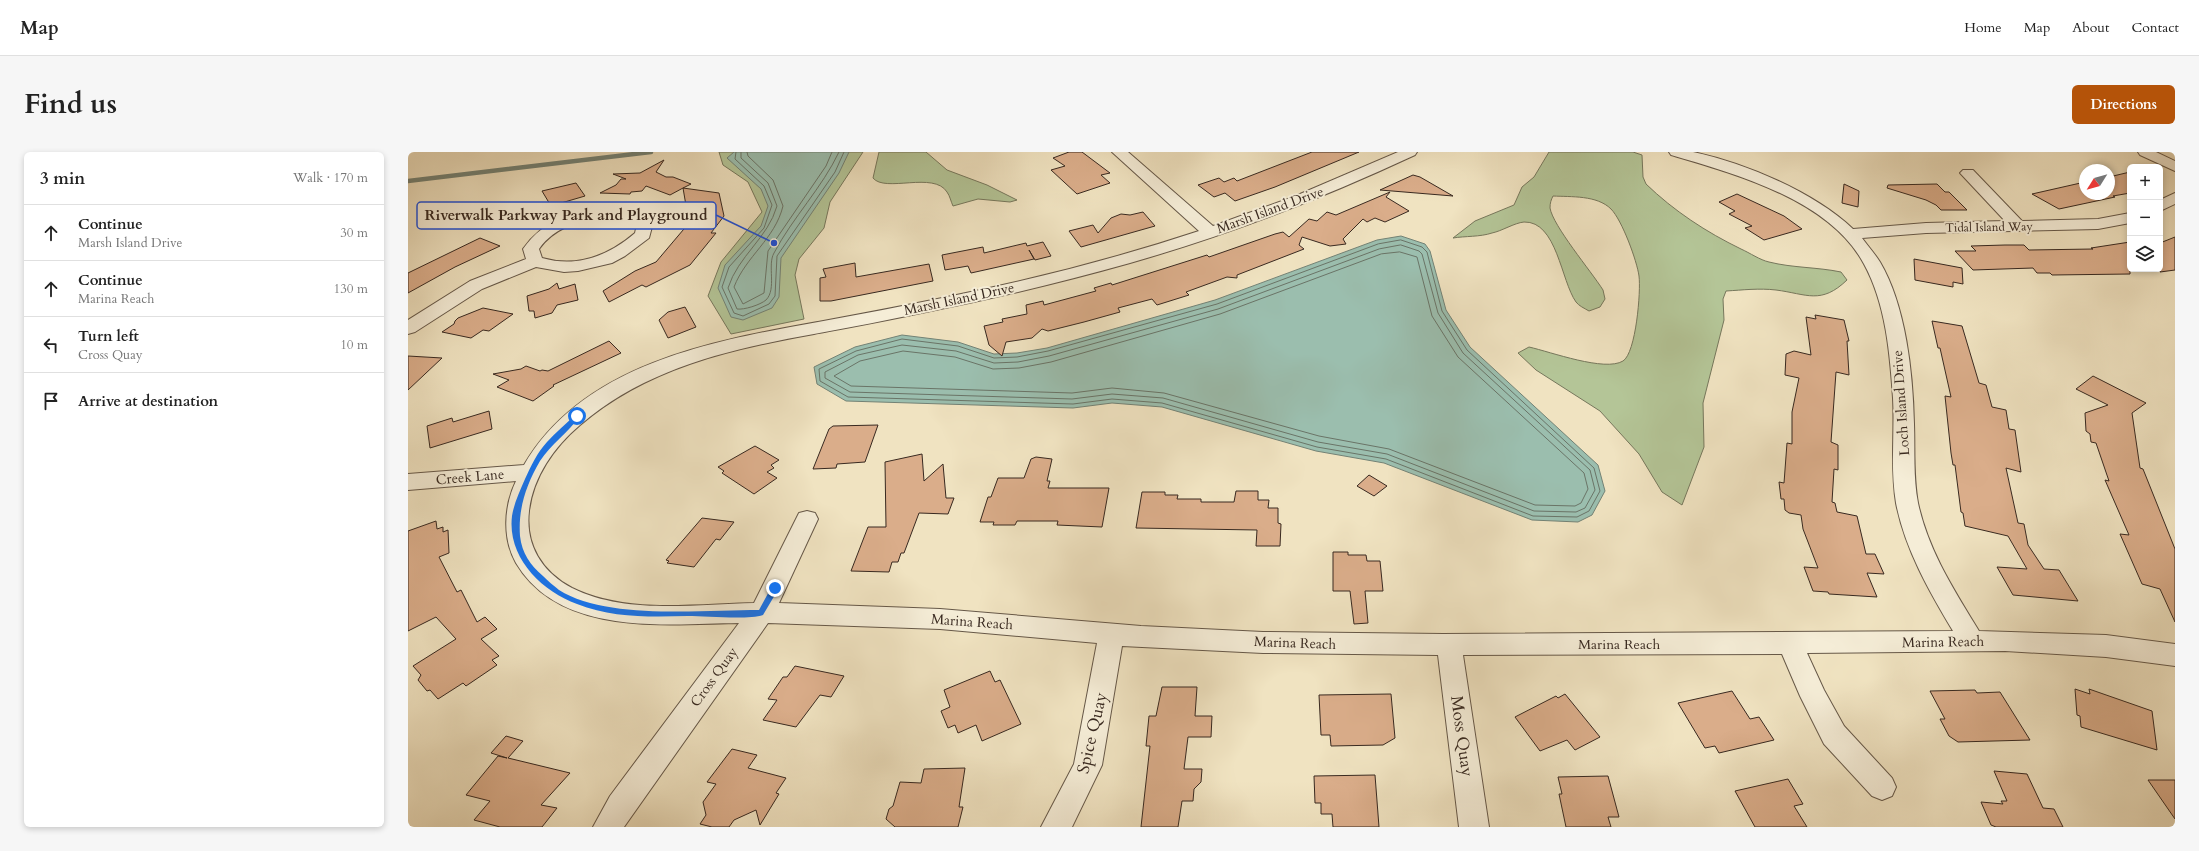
<!DOCTYPE html>
<html lang="en">
<head>
<meta charset="utf-8">
<style>
	:root { --surface:#fff; --page:#f6f6f6; --text:#222; --muted:#767676; --line:#e0e0e0; --accent:#b45309 }
	body { margin:0; font-family:Cardo,serif; background:var(--page); color:var(--text) }
	.controls { position:absolute; right:12px; top:12px; display:grid; overflow:hidden; border-radius:6px; box-shadow:0 2px 6px #0003 }
	.controls button { width:36px; height:36px; display:grid; place-items:center; padding:0; border:0; border-bottom:1px solid var(--line); background:var(--surface); color:var(--text); font:20px sans-serif }
	.compass { position:absolute; left:1671px; top:12px; width:36px; height:36px; border-radius:50%; background:var(--surface); box-shadow:0 2px 6px #0003; rotate:233deg }
	.stop { position:absolute; width:12px; height:12px; margin:-9px; border:3px solid #1a73e8; border-radius:50%; background:#fff }
	.stop.end { background:#1a73e8; border-color:#fff; box-shadow:0 1px 4px #0008 }
	.list { margin:0; padding:0; list-style:none }
	h2 { display:flex; justify-content:space-between; align-items:center; height:52px; margin:0; padding:0 16px; font-size:17px }
	h2 small { font-size:13px; font-weight:400; color:var(--muted) }
	.list li { display:grid; grid-template-columns:26px 1fr auto; gap:12px; align-items:center; box-sizing:border-box; height:56px; padding:0 16px; border-top:1px solid var(--line) }
	.list b { display:block; font-size:15px; white-space:nowrap }
	.list p { margin:0; font-size:13px; white-space:nowrap; color:var(--muted) }
	.list em { font-size:13px; font-style:normal; color:var(--muted) }
	.icon { flex:none; width:22px; height:22px; fill:none; stroke:currentColor; stroke-width:2; stroke-linecap:round; stroke-linejoin:round }
	.map { position:relative; flex:none; width:1767px; height:675px; overflow:hidden; border-radius:6px }
	header { display:flex; align-items:center; gap:24px; box-sizing:border-box; height:56px; padding:0 20px; background:var(--surface); border-bottom:1px solid var(--line) }
	header strong { font-size:19px }
	nav { display:flex; gap:22px; margin-inline-start:auto; font-size:14px }
	.intro { display:flex; align-items:center; justify-content:space-between; box-sizing:border-box; height:96px; padding:0 24px }
	h1 { margin:0; font-size:28px }
	.button { padding:10px 18px; border-radius:6px; background:var(--accent); color:#fff; font-size:14px; font-weight:700 }
	main { display:flex; gap:24px; padding:0 24px }
	aside { flex:1; background:var(--surface); border-radius:6px; box-shadow:0 2px 6px #0003 }
	.map>svg:first-child { display:block }
	.green { fill:#b4c597; stroke:#76775c }
	.water { fill:#9bbeae; stroke:#738275 }
	.lines { fill:none; stroke-linecap:round; stroke-linejoin:round }
	.shore { stroke:#6a7467; stroke-width:1 }
	.stream { stroke:#738275; stroke-width:4.5 }
	.building { fill:#daad8a; stroke:#382920 }
	.minor-casing { stroke:#665848; stroke-width:2 }
	.minor { fill:#f5edd7; fill-rule:evenodd }
	.route { fill:#1a73e8 }
	.labels { text-anchor:middle; dominant-baseline:central; stroke-width:4; stroke-linejoin:round; paint-order:stroke }
	.far-street-label { font-size:12px; fill:#382920; stroke:#f5edd7 }
	.street-label { font-size:14px; fill:#382920; stroke:#f5edd7 }
	.near-street-label { font-size:17px; fill:#382920; stroke:#f5edd7 }
	.leader { fill:none; stroke:#1d4ed8; stroke-width:1.5 }
	.callout-dot { fill:#1d4ed8; stroke:#f5edd7; stroke-width:1.5 }
	.callout { fill:#f5edd7; stroke:#1d4ed8; stroke-width:1.5 }
	.callout-label { font-size:15px; text-anchor:middle; font-weight:bold; fill:#382920 }
</style>
</head>
<body>
<header>
<strong>Map</strong>
<nav><a>Home</a><a>Map</a><a>About</a><a>Contact</a></nav>
</header>
<div class="intro"><h1>Find us</h1><a class="button">Directions</a></div>
<main>
<aside>
<h2>3 min<small>Walk · 170 m</small></h2>
<ul class="list">
<li><svg class="icon" aria-label="ahead" viewBox="0 0 24 24"><path d="M12 20V5M6 11l6-6 6 6"/></svg><div><b>Continue</b><p>Marsh Island Drive</p></div><em>30 m</em></li>
<li><svg class="icon" aria-label="ahead" viewBox="0 0 24 24"><path d="M12 20V5M6 11l6-6 6 6"/></svg><div><b>Continue</b><p>Marina Reach</p></div><em>130 m</em></li>
<li><svg class="icon" aria-label="left" viewBox="0 0 24 24"><path d="M17 20v-9H6M10 6l-5 5 5 5"/></svg><div><b>Turn left</b><p>Cross Quay</p></div><em>10 m</em></li>
<li><svg class="icon" aria-label="arrive" viewBox="0 0 24 24"><path d="M6 21V4h12l-3 4 3 4H6"/></svg><div><b>Arrive at destination</b></div></li>
</ul>
</aside>
<div class="map">
<svg width="1767" height="675" viewBox="0 0 1767 675">
	<rect width="100%" height="100%" fill="#f0e3c1"/>
	<filter id="stains"><feTurbulence type="fractalNoise" baseFrequency=".005" numOctaves="4"/><feColorMatrix values="0 0 0 0 .2 0 0 0 0 .09 0 0 0 0 .02 0 0 0 .5 -.17"/></filter>
	<radialGradient id="worn" r=".72"><stop offset=".6" stop-color="#630" stop-opacity="0"/><stop offset="1" stop-color="#630" stop-opacity=".3"/></radialGradient>
	<!-- green -->
	<path class="green" d="M311,0H455L422,50L416,76L391,107L387,123L396,167L323,182L300,144L313,110L354,60L340,30L315,13Z
		M471,0H518L539,18L579,33L609,48L602,50L570,47L545,54C543,50 542,44 539,40C526,19 477,41 465,26Z
		M1141,0H1225L1234,3L1235,25L1238,32C1266,59 1298,80 1333,97C1342,101 1352,108 1361,110C1385,116 1409,115 1433,120L1439,128C1413,153 1399,142 1368,138C1351,136 1335,138 1318,139L1315,147L1316,168L1295,251L1296,295L1274,353L1254,340L1231,302L1192,259L1128,218L1110,201L1121,195C1143,200 1197,220 1215,209C1228,201 1233,139 1231,124C1229,109 1214,68 1203,57C1189,43 1163,45 1145,44C1143,48 1142,51 1142,56C1145,74 1183,119 1195,138L1197,147L1192,155L1181,159C1176,156 1171,154 1168,150C1153,129 1149,69 1116,70C1106,71 1094,79 1084,81C1072,85 1057,84 1045,86L1067,69L1106,53L1114,35L1126,25Z"/>
	<!-- water -->
	<path class="water" d="M326,0H441L431,21L373,106L371,145L364,156L335,168L323,165L310,136L317,113L353,74L360,54L353,37L319,6Z
		M993,84L1017,92L1022,99L1038,158L1062,195L1190,313L1197,339L1184,363L1170,370L1124,368L976,311L908,299L754,255L704,251L665,256L438,249L409,232L406,215L447,195L494,183L550,190L586,202L609,201L639,196L807,148L969,88Z"/>
	<g class="lines">
		<!-- shore -->
		<path class="shore" d="M328,0L327,7L356,34L364,53L356,76L321,115L314,135L326,161L335,164L361,152L367,144L369,104L427,20L436,0
			M333,0V6L360,31L369,54C360,86 330,104 320,136L329,157C336,158 352,153 358,148C369,137 359,113 366,101C385,65 414,36 431,0
			M339,0L340,4L365,28L375,54C367,87 338,104 326,135L335,152L356,141L360,99L418,14L424,0
			M993,88L1014,95L1019,100L1034,159L1059,198L1186,316L1192,339L1181,359L1169,365L1125,364L978,307L909,295L754,251L704,247L665,252L440,245L412,229L411,217L448,199L494,187L550,194L586,206L609,205L640,199L809,152L970,92Z
			M993,93L1011,99L1014,102L1030,161L1055,201L1182,318L1187,338L1177,356L1168,360L1126,359L979,302L910,290L755,246L704,242L664,247L442,240L417,226V220L450,203L494,193L548,199L586,211L610,210L641,204L810,157L971,97Z
			M992,100L1009,105L1024,164L1050,205L1176,321L1180,337L1173,351L1167,354L1127,353L981,297L911,284L756,241L704,236L664,241L443,234L426,224L452,209L495,199L547,205L585,217L611,216L643,210L812,162L973,102Z"/>
		<!-- stream -->
		<path class="stream" d="M0,29L243,0"/>
	</g>
	<!-- building -->
	<path class="building" d="M661,0H674L702,21L693,23L702,31L669,42L643,18L657,14L645,6Z
		M904,0H951L867,35L827,49L817,41L806,45L790,33L811,26L816,30L826,26L829,29Z
		M256,8L248,20L258,25H265L283,32L275,36L311,41L316,64L303,81H308L282,113L238,135L234,133L201,150L195,139L227,119L248,110L281,71L275,36L262,43L238,34L234,39L223,40L222,42L192,41L208,33L213,27H218L205,22L232,21Z
		M1722,20V41L1705,44L1707,45L1651,57L1624,42L1677,30V42H1701V25Z
		M1005,23L1012,25L1045,44L972,38Z
		M168,31L177,44L143,54L134,39Z
		M1436,32L1451,39L1450,55L1434,51Z
		M1529,32L1537,40H1541L1559,58H1533L1528,53L1518,48L1479,36L1480,33Z
		M982,40L978,45L1001,59L977,70L967,66L959,70L955,67L935,87L938,92L922,94L894,85L891,93L896,97L829,123V126L819,125L778,140L781,143L749,153L744,147L710,156L712,160L676,170L640,179L634,177L624,186L598,190L594,204L581,193L576,174L595,170L594,167L619,162L618,153L635,149L636,153L688,139L686,136L703,131L704,133L799,103L801,105L867,82L875,80L881,85L901,67L909,69L919,60L928,63Z
		M1329,42L1376,64L1394,77L1356,88L1337,76L1344,74L1321,62L1327,59L1311,50Z
		M735,60L747,74L673,95L661,79L685,73L690,81L703,66L713,62L722,63Z
		M1767,85V118L1752,120V91Z
		M72,86L92,94L47,115L0,141V121Z
		M635,90L643,104L627,108L621,98L626,107L563,121L560,114L537,118L534,103L575,95L576,101L618,91L619,94Z
		M1722,90V122L1644,123L1642,121H1629L1625,116L1565,118L1547,99H1568L1563,94L1597,93H1616L1621,98L1685,97L1683,96Z
		M1506,107L1554,116L1555,132L1545,130V135L1507,128Z
		M447,111L448,125L521,112L525,129L423,149H412V126L418,125L415,117Z
		M149,131L151,137L167,132L170,148L149,153L144,161L127,166L126,159H121L119,144L141,137Z
		M277,155L288,175L260,186L251,168L260,160Z
		M75,156L105,162L81,179L75,178L63,186L34,180L46,172L47,169L50,166Z
		M1407,163L1436,168L1441,189H1439L1441,223L1428,220L1423,290L1430,293V318L1426,317L1424,350L1427,351L1429,360L1449,364L1458,402H1467L1476,422L1459,421L1469,445L1421,442L1420,440L1405,439L1396,415L1410,416L1395,377L1393,363L1381,361L1377,358L1376,347H1373L1371,330L1376,331L1379,291L1384,292V260L1391,226L1377,223L1378,202L1386,199L1403,203L1398,165L1408,167Z
		M1524,169L1554,174L1571,231L1578,233L1584,255L1598,258L1601,277L1607,278L1613,320L1598,316L1610,371L1616,372L1620,393L1636,417L1651,418L1670,449L1605,443L1589,415L1619,417L1600,384L1557,374L1555,361L1553,360L1547,313H1545L1543,301L1537,244L1543,245L1532,196H1530Z
		M201,189L213,201L145,233L146,234L125,249L89,235L101,228L85,222L113,217L118,214L132,219L134,218L140,219Z
		M0,204L34,206L0,238Z
		M1685,224L1738,251L1724,261L1732,316L1735,317L1767,397V470L1752,437L1734,432L1712,382L1721,383L1697,328L1701,329L1688,291L1683,290L1682,282L1678,279L1677,261L1700,253L1668,237Z
		M81,259L84,277L22,296L19,274L44,266L45,270Z
		M470,273L457,310L429,312L428,316L405,317L421,277L425,274Z
		M347,294L371,308L363,313L366,316L359,320L369,326L346,342L314,321L316,319L310,315Z
		M514,302L516,329L535,312L538,346H546L540,362L511,361L496,401H493L490,410H484L481,420L443,419L460,375H478L477,310Z
		M628,305L644,307L639,329H642L640,336H701L694,375L649,373L650,369H609L607,373H585L586,370H572L580,345H583L590,326H616L623,307Z
		M961,323L979,334L966,344L949,334Z
		M828,339H850V348H861L860,356H870V371L873,372L872,394H848L849,378L728,376L734,340H757V343H770L769,347H793V350H826Z
		M294,366L326,370L312,388L308,387L286,415L259,411L261,409L258,408Z
		M28,369L29,377L35,375V380L40,378L41,401L31,405L49,440L53,438L69,470L77,465L89,477L73,487L91,504L84,508L89,513L58,534L55,531L30,547L22,538L19,539L10,528L13,523L5,514L48,487L28,465L0,479V379Z
		M925,400H940V403H958L959,409H972L975,439H957L960,471L946,472L942,439H925Z
		M387,514L436,524L423,545L412,543L388,575L355,568L369,548L360,547L375,525H379Z
		M582,519L587,530L592,528L613,572L574,589L568,573L550,581L547,573L540,576L533,559L542,555L536,538Z
		M754,535H789L787,564H804L803,585H780L776,617H794L793,630L786,637L785,649H774L770,675H733L742,594H738L741,564H748Z
		M1667,537L1682,542L1681,537L1744,559L1749,598L1673,575L1672,564L1669,563Z
		M1567,538L1569,541L1592,540L1622,588L1550,590L1541,584L1532,567H1537L1522,539Z
		M1324,539L1342,567L1351,565L1366,588L1311,601L1307,594L1297,596L1270,551Z
		M983,542L987,586L975,593L923,594L922,583H913L911,543Z
		M1157,542L1192,585L1167,598L1159,588L1132,599L1107,565L1148,544L1150,546Z
		M98,584L115,589L100,606L162,621L133,653L149,656L134,675H92L66,668L82,649L58,643L90,604L99,606L83,601Z
		M324,597L349,603L340,616L378,626L368,641L371,642L352,673L348,658L326,668L321,675H304L292,672L298,663L295,650L308,632L299,630Z
		M557,616L551,655H555L550,675H487L478,667L481,657L485,654L492,630L513,631L516,617Z
		M1586,619L1619,622L1635,656L1646,657L1655,675H1588L1583,673L1573,650L1595,652L1593,649H1599Z
		M967,623L971,675H925L924,662H913V651H907L906,624Z
		M1200,624L1211,665H1200L1203,675H1158L1151,642H1154L1150,625Z
		M1380,627L1395,652L1386,654L1399,675H1347L1327,639Z
		M1740,628H1767V667Z"/>
	<g class="lines">
		<defs>
			<path id="minor" d="M704,0H720L805,74L885,45L990,0H1009L1007,3C915,46 820,83 722,111C655,130 587,146 518,160C481,168 443,175 406,182C322,197 238,216 172,273C146,295 125,325 121,359C117,393 134,420 164,436C218,463 288,452 346,451L391,361L399,359L407,361L410,367L371,451L532,457L733,474L855,480L1035,482L1545,479C1521,439 1497,397 1488,351C1482,316 1487,281 1485,246C1482,202 1478,152 1456,112C1422,48 1328,22 1263,3L1261,0C1269,0 1278,0 1285,0C1337,11 1406,40 1445,77L1518,71L1597,69L1552,21L1555,18H1565L1614,69L1690,67L1722,61V71L1690,77L1518,81L1454,86C1460,94 1467,102 1472,110C1498,154 1505,222 1506,272C1507,298 1505,325 1510,351C1520,398 1546,438 1571,479L1698,483L1767,492V514L1698,505L1597,499L1399,501L1416,538L1436,574L1484,626L1488,635L1484,644L1474,648L1464,644L1416,592L1392,544L1374,502L1055,503L1081,675H1051L1030,503L855,501L714,494L694,613L664,675H633L666,612L689,491L532,477L360,471L216,675H185L202,644L331,471C258,472 152,485 108,411C94,386 96,354 108,329L0,338V322L116,313C175,212 304,189 410,170C453,162 496,154 539,145C624,128 709,106 791,79Z
				M1730,0H1748L1767,9V19L1732,3Z
				M1767,41V52L1752,59V48Z
				M213,56L231,59L245,71L241,86L217,104L204,111L170,119L156,120L128,115L74,137L7,180L0,182V168L62,129L118,107L115,97C138,64 174,55 213,56ZM201,65L221,66L229,72L227,81C200,104 169,116 134,106L131,97C147,74 175,67 201,65Z"/>
		</defs>
		<!-- minor casing -->
		<use href="#minor" class="minor-casing"/>
		<!-- minor -->
		<use href="#minor" class="minor"/>
	</g>
	<!-- route -->
	<path class="route" d="M167,263L172,264C160,281 143,292 132,309C118,333 110,357 112,384C114,401 122,413 135,424C140,429 146,434 151,438C198,468 295,458 351,458L364,434H370L371,436L355,463C340,468 298,464 280,464C242,465 204,466 169,452C133,439 99,405 104,364C106,351 112,339 117,327C123,314 129,301 139,290C147,281 158,272 167,263Z"/>
	<g class="labels">
		<!-- far-street labels -->
		<g class="far-street-label">
			<text transform="translate(1581 75) rotate(-1)">Tidal Island Way</text>
		</g>
		<!-- street labels -->
		<g class="street-label">
			<text transform="translate(862 58) rotate(-20)">Marsh Island Drive</text>
			<text transform="translate(551 147) rotate(-12)">Marsh Island Drive</text>
			<text transform="translate(1493 251) rotate(-94)">Loch Island Drive</text>
			<text transform="translate(62 325) rotate(-5)">Creek Lane</text>
			<text transform="translate(564 470) rotate(4)">Marina Reach</text>
			<text transform="translate(1535 490) rotate(-1)">Marina Reach</text>
			<text transform="translate(887 491) rotate(2)">Marina Reach</text>
			<text x="1211" y="492">Marina Reach</text>
			<text transform="translate(306 525) rotate(-54)">Cross Quay</text>
		</g>
		<!-- near-street labels -->
		<g class="near-street-label">
			<text transform="translate(684 581) rotate(-77)">Spice Quay</text>
			<text transform="translate(1054 584) rotate(82)">Moss Quay</text>
		</g>
	</g>
	<!-- callouts -->
	<path class="leader" d="M366 91L308 63"/>
	<circle class="callout-dot" cx="366" cy="91" r="4"/>
	<rect class="callout" x="9" y="50" width="299" height="27" rx="4"/>
	<g class="callout-label">
		<text x="158" y="68">Riverwalk Parkway Park and Playground</text>
	</g>
	<rect width="100%" height="100%" filter="url(#stains)"/>
	<rect width="100%" height="100%" fill="url(#worn)"/>
</svg>
<div class="controls">
<button>+</button>
<button>−</button>
<button><svg class="icon" aria-label="layers" viewBox="0 0 24 24"><path d="M12 4l9 5-9 5-9-5zM3 14l9 5 9-5"/></svg></button>
</div>
<svg class="compass" viewBox="-18 -18 36 36"><path d="M0-13l5 13h-10z" fill="#e53935"/><path d="M0 13l5-13h-10z" fill="#767676"/></svg>
<div class="stop" style="left:169px;top:264px"></div>
<div class="stop end" style="left:367px;top:436px"></div>
</div>
</main>
</body>
</html>
